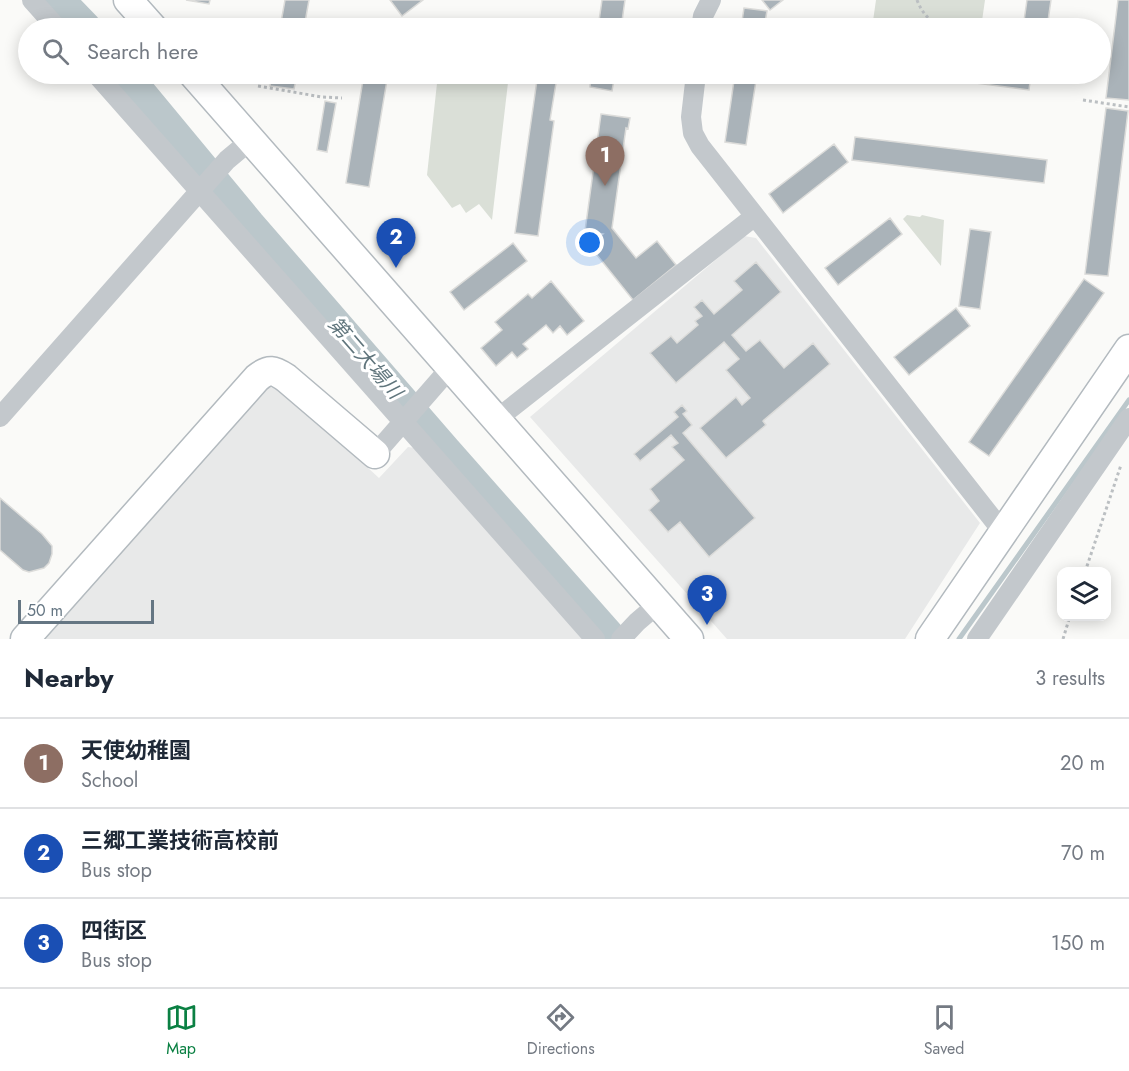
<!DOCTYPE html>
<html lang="en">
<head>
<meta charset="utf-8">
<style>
	:root { --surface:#fff; --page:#f6f6f7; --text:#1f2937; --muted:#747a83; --line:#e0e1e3; --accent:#0b8043 }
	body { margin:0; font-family:Jost,"Noto Sans JP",sans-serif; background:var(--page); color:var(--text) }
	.controls { position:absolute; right:18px; bottom:18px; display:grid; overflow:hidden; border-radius:12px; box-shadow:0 3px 15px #0003 }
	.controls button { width:54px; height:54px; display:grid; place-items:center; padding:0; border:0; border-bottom:2px solid var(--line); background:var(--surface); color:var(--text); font:30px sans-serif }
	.scale { position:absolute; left:18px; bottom:15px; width:136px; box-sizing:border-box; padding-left:6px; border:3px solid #657683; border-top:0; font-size:16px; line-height:21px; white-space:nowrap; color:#657683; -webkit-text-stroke:4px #fff; paint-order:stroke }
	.you { position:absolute; left:590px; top:243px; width:21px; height:21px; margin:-15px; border:4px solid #fff; border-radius:50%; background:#1a73e8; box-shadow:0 0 0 9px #1a73e833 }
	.badge { display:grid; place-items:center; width:39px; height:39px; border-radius:50%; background:var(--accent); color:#fff; font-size:20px; font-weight:700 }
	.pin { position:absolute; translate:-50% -50px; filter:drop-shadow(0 2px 3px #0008) }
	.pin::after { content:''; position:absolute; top:32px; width:21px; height:18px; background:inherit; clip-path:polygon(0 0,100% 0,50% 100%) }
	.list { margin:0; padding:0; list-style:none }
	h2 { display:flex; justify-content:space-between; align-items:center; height:78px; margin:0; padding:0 24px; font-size:26px }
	h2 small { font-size:20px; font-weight:400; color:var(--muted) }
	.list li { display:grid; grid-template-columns:39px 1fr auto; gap:18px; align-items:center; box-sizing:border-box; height:90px; padding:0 24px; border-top:2px solid var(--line) }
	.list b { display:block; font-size:22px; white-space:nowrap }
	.list p { margin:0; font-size:20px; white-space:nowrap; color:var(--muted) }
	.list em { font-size:20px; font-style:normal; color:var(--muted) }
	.icon { flex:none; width:33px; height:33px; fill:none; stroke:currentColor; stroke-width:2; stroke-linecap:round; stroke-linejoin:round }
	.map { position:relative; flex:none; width:1129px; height:639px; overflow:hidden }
	.search { position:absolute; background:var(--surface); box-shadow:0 3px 15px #0003; left:18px; right:18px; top:18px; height:66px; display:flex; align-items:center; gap:15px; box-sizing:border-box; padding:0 21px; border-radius:33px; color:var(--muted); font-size:22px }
	.sheet { height:348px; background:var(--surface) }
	nav { display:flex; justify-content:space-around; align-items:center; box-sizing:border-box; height:84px; border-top:2px solid var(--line); background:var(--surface); font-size:16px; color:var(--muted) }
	nav a { display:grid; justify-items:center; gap:3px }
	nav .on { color:var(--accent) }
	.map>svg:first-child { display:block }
	.built { fill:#e8e9e9 }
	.green { fill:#dadfd7 }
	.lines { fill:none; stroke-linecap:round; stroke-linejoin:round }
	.stream { stroke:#bbc7cb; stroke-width:5 }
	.river { stroke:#bbc7cb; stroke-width:33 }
	.building { fill:#aab3b9; stroke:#dcdcda; stroke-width:1.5 }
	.secondary-casing { stroke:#b3babf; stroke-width:31 }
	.path { stroke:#bbbfc2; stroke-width:3; stroke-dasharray:3 3; stroke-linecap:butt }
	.street { stroke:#c3c8cc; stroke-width:20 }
	.secondary { stroke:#fff; stroke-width:28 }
	.labels { text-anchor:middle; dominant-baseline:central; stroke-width:6; stroke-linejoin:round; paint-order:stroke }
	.water-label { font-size:20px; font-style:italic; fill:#60757c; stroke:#fff }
</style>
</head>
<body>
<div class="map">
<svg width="1129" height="639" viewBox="0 0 1129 639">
	<rect width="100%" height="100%" fill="#fafaf8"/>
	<!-- built -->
	<path class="built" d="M744,236L756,238L980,523L905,639H727L530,417Z
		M279,386L379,478L408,447L415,448L584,639H45L267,388Z"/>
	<!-- green -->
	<path class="green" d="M876,0H985L981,28H872Z
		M464,21L514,27V28H447Z
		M438,74H509L492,220L479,204L466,213L460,204L452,208L427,175Z
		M907,215L920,217L922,215L944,220L941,266L903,219Z"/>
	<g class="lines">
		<!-- stream -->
		<path class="stream" d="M959,639L1129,400"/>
		<!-- river -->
		<path class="river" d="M58,0L85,28
			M124,74L249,225L445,451L611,639"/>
	</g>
	<!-- building -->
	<path class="building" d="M186,0H210L209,4Z
		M285,0H309L304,28H280Z
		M390,0H423L402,16Z
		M602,0H625L621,28H598Z
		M762,0H783L770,10Z
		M1027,0H1051L1047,28H1023Z
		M1118,0H1129V100L1106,98Z
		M744,8L767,11L764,28H741Z
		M373,24L396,28H372Z
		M272,74H297L294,89L270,86Z
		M364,74H388L369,187L346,183Z
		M591,74H615L612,91L590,87Z
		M735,74H757L746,145L725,142Z
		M906,74H1031L1029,90Z
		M537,80L556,83L550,120L554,121L538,236L515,233Z
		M325,101L336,103L327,152L317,150Z
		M1106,108L1128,111L1108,276L1085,274Z
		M601,114L630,118L628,129L626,128L612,228L636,258L657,241L676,265L633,300L589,245L603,234L585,231Z
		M855,137L1047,160L1044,183L852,160Z
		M834,144L848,162L783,213L769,194Z
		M890,218L902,234L838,285L825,268Z
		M970,229L991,232L980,309L959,306Z
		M513,243L527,261L464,310L450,292Z
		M756,262L781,292L732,335L746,351L760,340L784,368L813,343L830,364L763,421L766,425L726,458L700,428L736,397L742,405L750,398L726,370L739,359L724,342L676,383L650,353L671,336L677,343L698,325L695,321L702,316L694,307L702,300L714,314L742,290L734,281Z
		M1084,279L1104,293L989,456L969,442Z
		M551,281L584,321L567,335L560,326L553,333L546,325L523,344L528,349L517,358L512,352L496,366L481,348L502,330L495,322L528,294L532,298Z
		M956,308L970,326L909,375L894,357Z
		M682,405L687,411L683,414L692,425L683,433L755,518L709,557L680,522L668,532L649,510L659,501L650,489L684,460L672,447L678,443L671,435L640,461L634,454L678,417L674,412Z
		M0,498L42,534L52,546V554L49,563L44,568L29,572L23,570L0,550Z"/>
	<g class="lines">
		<defs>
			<path id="secondary" d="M128,0L153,28
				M193,74L689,639
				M25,639L257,378C269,368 274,370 286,378L375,454
				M930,639L1129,349"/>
		</defs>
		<!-- secondary casing -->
		<use href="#secondary" class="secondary-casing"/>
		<!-- path -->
		<path class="path" d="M917,0C922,13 930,22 943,28
			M819,23L863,28
			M258,86L322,97L342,98
			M1083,100L1129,107
			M1085,572L1121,465
			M1063,639L1070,616"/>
		<!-- street -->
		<path class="street" d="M32,0L57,28
			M701,28L703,16L711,0
			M96,74L595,639
			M696,74L691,117L693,133L700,146L1003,532
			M0,417L227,160L251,140
			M497,419L755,216
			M375,454L451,367
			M621,639L637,622L658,604
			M977,639L1129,418"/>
		<!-- secondary -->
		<use href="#secondary" class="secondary"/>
	</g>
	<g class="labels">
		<!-- water labels -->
		<g class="water-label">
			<text transform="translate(365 358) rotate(49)">第二大場川</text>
		</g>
	</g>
</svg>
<div class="controls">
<button><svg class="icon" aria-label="layers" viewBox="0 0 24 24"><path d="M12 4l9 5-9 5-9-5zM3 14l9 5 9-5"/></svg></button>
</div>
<div class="scale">50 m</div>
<div class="you"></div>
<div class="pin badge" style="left:605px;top:186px;background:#8d6e63">1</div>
<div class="pin badge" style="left:396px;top:268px;background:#1a4fb4">2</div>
<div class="pin badge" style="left:707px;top:625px;background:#1a4fb4">3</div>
<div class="search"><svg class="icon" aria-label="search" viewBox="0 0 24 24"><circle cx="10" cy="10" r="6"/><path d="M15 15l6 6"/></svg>Search here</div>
</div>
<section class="sheet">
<h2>Nearby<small>3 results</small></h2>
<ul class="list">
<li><span class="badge" style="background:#8d6e63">1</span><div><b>天使幼稚園</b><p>School</p></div><em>20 m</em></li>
<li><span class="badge" style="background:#1a4fb4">2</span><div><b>三郷工業技術高校前</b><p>Bus stop</p></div><em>70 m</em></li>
<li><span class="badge" style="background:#1a4fb4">3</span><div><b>四街区</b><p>Bus stop</p></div><em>150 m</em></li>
</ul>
</section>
<nav>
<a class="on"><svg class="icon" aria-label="map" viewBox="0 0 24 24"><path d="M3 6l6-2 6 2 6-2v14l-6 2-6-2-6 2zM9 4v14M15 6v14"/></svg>Map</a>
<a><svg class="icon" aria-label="directions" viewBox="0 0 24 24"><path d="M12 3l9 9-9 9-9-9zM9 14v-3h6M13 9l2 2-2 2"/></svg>Directions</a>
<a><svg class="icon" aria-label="saved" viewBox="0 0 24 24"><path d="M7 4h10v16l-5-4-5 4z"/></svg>Saved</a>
</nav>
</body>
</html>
